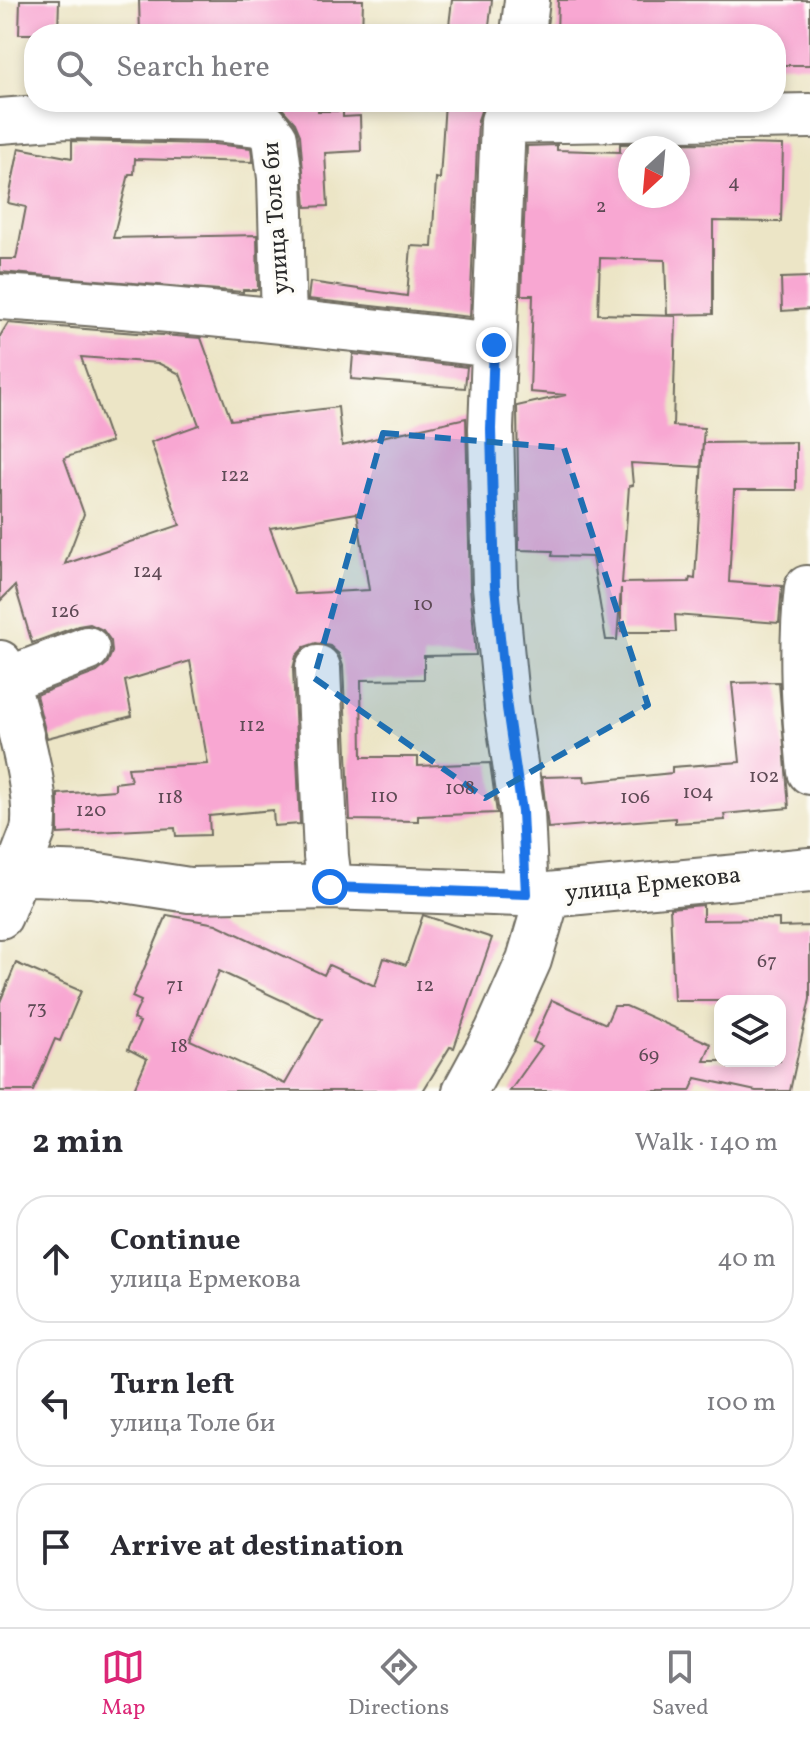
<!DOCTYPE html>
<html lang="en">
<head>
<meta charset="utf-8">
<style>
	:root { --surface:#fff; --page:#f2f2f3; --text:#2b2b33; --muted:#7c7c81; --line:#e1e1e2; --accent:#db2777 }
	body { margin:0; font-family:Vollkorn,serif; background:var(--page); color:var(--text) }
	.controls { position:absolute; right:24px; bottom:24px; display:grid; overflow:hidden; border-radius:16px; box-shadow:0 4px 12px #0003 }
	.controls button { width:72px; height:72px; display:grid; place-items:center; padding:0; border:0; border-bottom:2px solid var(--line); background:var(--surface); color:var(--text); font:40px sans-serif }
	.compass { position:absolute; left:618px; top:136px; width:72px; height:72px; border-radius:50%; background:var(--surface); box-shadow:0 4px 12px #0003; rotate:206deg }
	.stop { position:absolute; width:24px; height:24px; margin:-18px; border:6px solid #1a73e8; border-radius:50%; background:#fff }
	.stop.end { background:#1a73e8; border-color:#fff; box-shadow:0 2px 8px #0008 }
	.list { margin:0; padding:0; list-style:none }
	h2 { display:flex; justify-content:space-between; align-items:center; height:104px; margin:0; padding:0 32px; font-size:34px }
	h2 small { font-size:26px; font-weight:400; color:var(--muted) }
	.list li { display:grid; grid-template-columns:52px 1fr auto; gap:24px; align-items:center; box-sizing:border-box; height:128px; margin:0 16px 16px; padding:0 16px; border:2px solid var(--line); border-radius:32px }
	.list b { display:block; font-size:30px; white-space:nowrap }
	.list p { margin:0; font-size:26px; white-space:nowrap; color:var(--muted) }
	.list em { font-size:26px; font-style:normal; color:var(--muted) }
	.icon { flex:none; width:44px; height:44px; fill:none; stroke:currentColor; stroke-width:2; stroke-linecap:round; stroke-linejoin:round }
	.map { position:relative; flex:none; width:810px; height:1091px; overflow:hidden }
	.search { position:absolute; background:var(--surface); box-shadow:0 4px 12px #0003; left:24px; right:24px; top:24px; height:88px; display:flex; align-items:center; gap:20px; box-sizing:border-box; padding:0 28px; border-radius:32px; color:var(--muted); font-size:30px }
	.sheet { height:536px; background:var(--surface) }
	nav { display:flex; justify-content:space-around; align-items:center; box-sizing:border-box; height:112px; border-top:2px solid var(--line); background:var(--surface); font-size:22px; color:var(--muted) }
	nav a { display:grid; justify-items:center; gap:4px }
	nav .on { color:var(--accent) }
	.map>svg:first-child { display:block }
	.building { fill:#f8a7d2; fill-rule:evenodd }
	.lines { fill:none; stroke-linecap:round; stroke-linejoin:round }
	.street-casing { stroke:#6f6c61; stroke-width:48 }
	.street { stroke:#fff; stroke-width:44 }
	.route { stroke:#1a73e8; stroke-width:10 }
	.marked { fill:#1f6fb2; fill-opacity:0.2; stroke:#1f6fb2; stroke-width:6; stroke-dasharray:16 10; stroke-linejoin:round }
	.labels { text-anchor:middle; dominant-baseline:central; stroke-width:7; stroke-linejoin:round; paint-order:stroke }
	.number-label { font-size:20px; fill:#5e4a55 }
	.street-label { font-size:24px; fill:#2b2b2b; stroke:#fdfcf7 }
</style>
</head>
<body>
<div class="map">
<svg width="810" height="1091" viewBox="0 0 810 1091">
	<rect width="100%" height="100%" fill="#fdfcf7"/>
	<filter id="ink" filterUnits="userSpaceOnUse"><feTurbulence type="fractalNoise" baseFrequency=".0125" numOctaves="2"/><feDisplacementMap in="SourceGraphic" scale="16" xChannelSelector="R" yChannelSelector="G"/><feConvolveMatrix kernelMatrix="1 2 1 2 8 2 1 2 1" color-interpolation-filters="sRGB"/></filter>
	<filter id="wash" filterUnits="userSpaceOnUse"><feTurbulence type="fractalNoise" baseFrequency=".006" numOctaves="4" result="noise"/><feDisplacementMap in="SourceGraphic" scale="32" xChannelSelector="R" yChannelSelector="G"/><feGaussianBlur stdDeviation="1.8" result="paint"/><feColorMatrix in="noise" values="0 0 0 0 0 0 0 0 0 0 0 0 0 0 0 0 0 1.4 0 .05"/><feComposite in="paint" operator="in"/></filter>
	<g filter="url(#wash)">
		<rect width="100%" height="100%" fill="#ece5c6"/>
		<g id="blocks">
			<!-- building -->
			<path class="building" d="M20,0H59L58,34H19Z
				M139,0H363L362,34H140Z
				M452,0H492L488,34H448Z
				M558,0H810V65H776V34H557Z
				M318,102V111H343V117L360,116L361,151L325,153L328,206L306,207L300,135L295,123L279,105Z
				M445,102H484L478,120L470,317L308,299L310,282L407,296L411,246L432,247L436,178L440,179Z
				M72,141L214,144L251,148L253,162L135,159L134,174H129L113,238L257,235L258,290H243V292L0,272V259H16L26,207L8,203L19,148L72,158Z
				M693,143L783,145L781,222L713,221V314L667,315L665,260L600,258L598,314L676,316L673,426L704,428L701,467L631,463L633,485L629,486L622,583L689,582L690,578L695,579L703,443L796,442V490H734L729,582L782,586L779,623L675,615L676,632H621V588L617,640H606L592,557L552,556L553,551L519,550L517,406L566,395L530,392L533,295H521L527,146L557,145V150L620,152V144ZM630,148H678V196H630Z
				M810,277V309L782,311L781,278Z
				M8,323L201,338L231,420L338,407L342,446L466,418L470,587L476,655L424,656V679L361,680L362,757H418V766L490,763L497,813L418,816V821L350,820L343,666L339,654L330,646L316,643L304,647L296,656L293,669L300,824L274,826L273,810L209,816L210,835L176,836L175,828L58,834V794L115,790V783L131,781L128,768L208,764L190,661L125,681L132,716L47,738L36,695L97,672L107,664L112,652L111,641L103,630L90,624L78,626L32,643L15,586L0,601V336ZM81,357L158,363L180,374L199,425L151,442L180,525L65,564L84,514L64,458L111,442ZM357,513L369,590L295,594L270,528Z
				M353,354L467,367L465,388L351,379Z
				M779,682L789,808L724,814L725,820L675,823V818L548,828L542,777L584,776L585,782L672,773V767L740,762L732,683Z
				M703,905V920L779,919V927L810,926V999L790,1091H756L696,1078L690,1091H510L542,1046L533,1042L552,1000L606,1024L614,1006H626L711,1044L704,1061H780V1001H674L670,908Z
				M167,915L216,924L324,975L329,965L375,986L384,958L406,965L423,915L492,938L454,1048L450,1047L423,1091H133L147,1059L128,1049L140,1022L133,1019L141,1001L132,997ZM219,971L322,1019L285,1084L190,1040Z
				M16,963L81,991L60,1041L55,1039L33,1091H0V1002Z"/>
		</g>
	</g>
	<g filter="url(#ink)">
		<use href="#blocks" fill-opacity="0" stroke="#6f6c61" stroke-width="2"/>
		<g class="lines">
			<defs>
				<path id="street" d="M523,34L527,0
					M511,102L503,121L491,429L495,586L507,708L522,812L526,894
					M0,121L66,116L216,119L265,125L275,138L280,178L284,321
					M503,121L810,116
					M0,297C165,307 330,326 494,345
					M807,588C800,651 804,710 810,772
					M0,663C13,703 40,791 33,831L0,916
					M318,668L326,856L330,887
					M6,680L87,649
					M0,872L92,875L189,890L330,887L548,895L810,870
					M465,1091L497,1032L529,960L548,895"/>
			</defs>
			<!-- street casing -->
			<use href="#street" class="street-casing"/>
			<!-- street -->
			<use href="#street" class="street"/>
		</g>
	</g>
	<g class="lines" filter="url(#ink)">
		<!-- route -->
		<path class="route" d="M330,887L526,894L522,812L507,708L495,586L491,429L494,345"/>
	</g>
	<!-- marked area -->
	<path class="marked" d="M383,433L564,448L648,705L485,798L314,678Z"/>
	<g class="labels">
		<!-- number labels -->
		<g class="number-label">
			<text x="734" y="183">4</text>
			<text x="601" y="207">2</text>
			<text x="235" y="476">122</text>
			<text x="148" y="572">124</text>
			<text x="423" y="605">10</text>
			<text x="65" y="612">126</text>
			<text x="252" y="726">112</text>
			<text x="764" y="777">102</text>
			<text x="460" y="789">108</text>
			<text x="698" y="793">104</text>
			<text x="384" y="797">110</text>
			<text x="170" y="798">118</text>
			<text x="635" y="798">106</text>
			<text x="91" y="811">120</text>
			<text x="767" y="962">67</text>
			<text x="175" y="986">71</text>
			<text x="425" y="986">12</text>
			<text x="37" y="1009">73</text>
			<text x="179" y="1047">18</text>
			<text x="649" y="1056">69</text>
		</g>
		<!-- street labels -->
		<g class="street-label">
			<text transform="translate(277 218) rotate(-94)">улица Толе би</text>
			<text transform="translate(653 885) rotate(-6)">улица Ермекова</text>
		</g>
	</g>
</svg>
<div class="controls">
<button><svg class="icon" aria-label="layers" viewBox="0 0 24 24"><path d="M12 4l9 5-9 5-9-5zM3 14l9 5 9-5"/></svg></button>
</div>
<svg class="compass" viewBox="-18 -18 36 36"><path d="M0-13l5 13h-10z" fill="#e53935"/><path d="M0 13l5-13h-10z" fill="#7c7c81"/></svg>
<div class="stop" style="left:330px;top:887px"></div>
<div class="stop end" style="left:494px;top:345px"></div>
<div class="search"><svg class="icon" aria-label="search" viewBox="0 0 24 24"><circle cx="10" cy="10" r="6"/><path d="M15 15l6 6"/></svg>Search here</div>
</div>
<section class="sheet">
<h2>2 min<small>Walk · 140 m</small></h2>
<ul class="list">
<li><svg class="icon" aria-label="ahead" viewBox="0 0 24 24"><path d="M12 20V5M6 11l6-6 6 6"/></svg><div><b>Continue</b><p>улица Ермекова</p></div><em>40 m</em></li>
<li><svg class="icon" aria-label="left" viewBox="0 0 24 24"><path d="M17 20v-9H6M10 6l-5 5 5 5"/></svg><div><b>Turn left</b><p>улица Толе би</p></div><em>100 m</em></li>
<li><svg class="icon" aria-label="arrive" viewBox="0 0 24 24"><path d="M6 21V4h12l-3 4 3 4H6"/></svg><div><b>Arrive at destination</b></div></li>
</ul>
</section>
<nav>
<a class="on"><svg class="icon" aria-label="map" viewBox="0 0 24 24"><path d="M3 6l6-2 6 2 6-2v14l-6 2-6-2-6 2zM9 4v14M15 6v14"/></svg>Map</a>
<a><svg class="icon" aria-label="directions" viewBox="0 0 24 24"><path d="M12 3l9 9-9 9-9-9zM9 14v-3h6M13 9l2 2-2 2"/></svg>Directions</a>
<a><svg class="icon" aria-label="saved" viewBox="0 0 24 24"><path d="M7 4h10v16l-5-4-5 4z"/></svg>Saved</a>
</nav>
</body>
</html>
